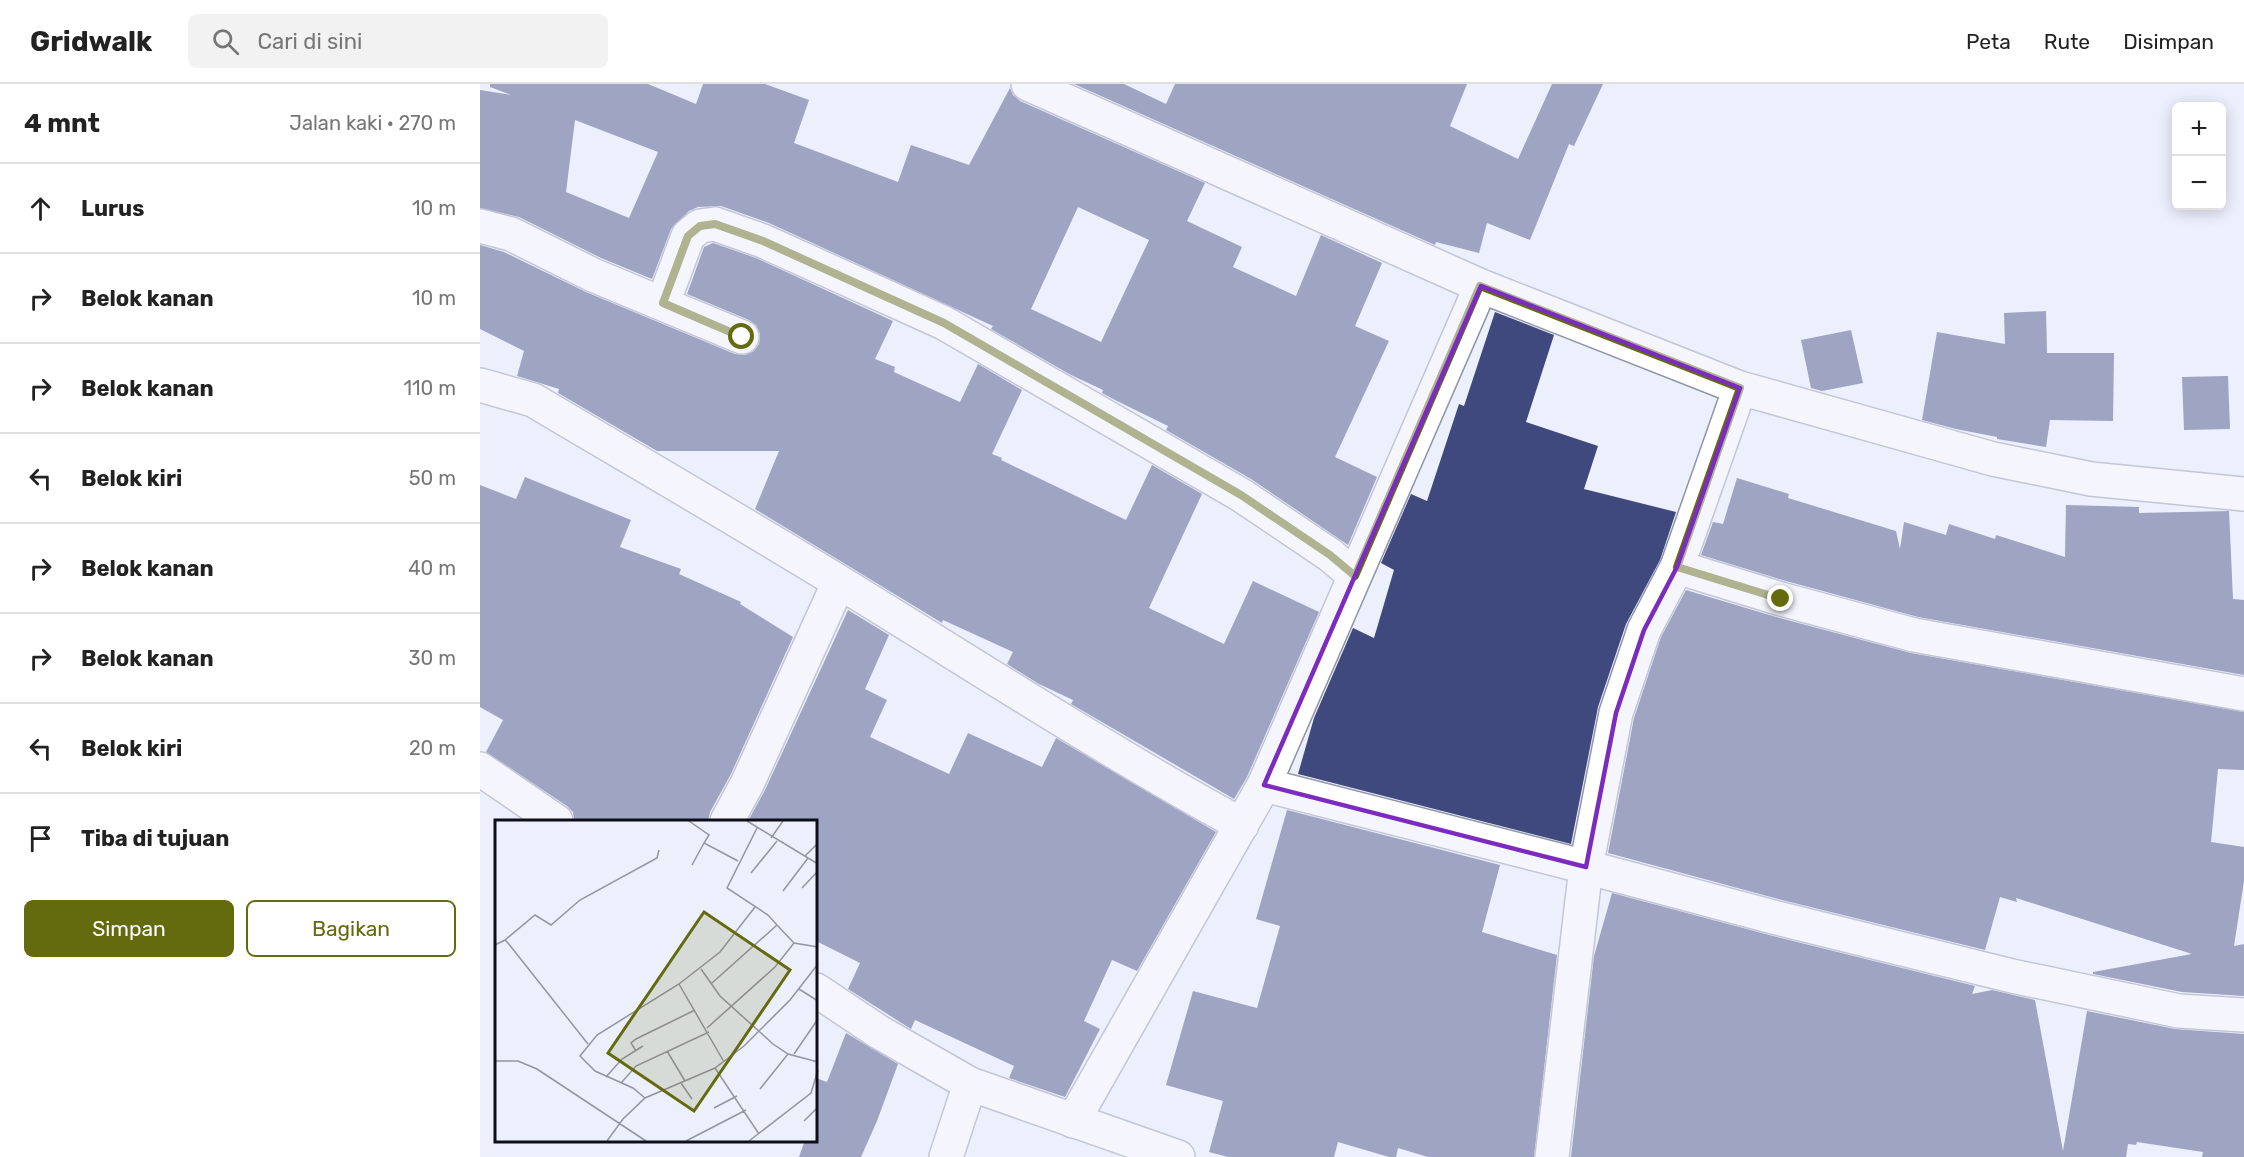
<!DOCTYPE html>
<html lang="id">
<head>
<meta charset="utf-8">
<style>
	:root { --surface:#fff; --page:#f2f2f2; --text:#222; --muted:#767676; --line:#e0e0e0; --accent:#646b0e }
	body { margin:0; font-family:Rubik,sans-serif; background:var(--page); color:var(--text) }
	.controls { position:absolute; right:18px; top:18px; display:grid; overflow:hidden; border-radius:9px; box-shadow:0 3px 15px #0003 }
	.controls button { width:54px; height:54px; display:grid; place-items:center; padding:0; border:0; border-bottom:2px solid var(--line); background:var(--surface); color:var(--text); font:30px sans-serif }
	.stop { position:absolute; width:18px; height:18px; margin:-14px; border:4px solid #646b0e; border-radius:50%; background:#fff }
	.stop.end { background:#646b0e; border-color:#fff; box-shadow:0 2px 6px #0008 }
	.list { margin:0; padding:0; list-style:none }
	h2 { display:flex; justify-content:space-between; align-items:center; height:78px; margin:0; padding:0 24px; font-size:26px }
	h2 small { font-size:20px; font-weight:400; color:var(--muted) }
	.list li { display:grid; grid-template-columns:39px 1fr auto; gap:18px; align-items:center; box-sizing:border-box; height:90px; padding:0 24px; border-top:2px solid var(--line) }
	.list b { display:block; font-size:22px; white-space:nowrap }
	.list em { font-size:20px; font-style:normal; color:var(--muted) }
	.actions { display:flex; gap:12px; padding:18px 24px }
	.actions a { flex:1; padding:14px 0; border:2px solid var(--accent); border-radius:9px; text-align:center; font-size:21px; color:var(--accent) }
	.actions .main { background:var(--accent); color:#fff }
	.icon { flex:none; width:33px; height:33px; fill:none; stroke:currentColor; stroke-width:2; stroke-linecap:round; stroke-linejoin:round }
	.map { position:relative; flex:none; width:1764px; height:1073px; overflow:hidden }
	header { display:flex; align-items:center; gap:36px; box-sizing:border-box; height:84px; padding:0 30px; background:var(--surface); border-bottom:2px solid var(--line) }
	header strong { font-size:28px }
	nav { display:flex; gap:33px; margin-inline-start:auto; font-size:21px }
	.search { width:420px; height:54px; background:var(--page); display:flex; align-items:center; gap:15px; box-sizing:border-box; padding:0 21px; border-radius:9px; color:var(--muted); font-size:22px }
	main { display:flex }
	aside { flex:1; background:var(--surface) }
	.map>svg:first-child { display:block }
	.building { fill:#40497d; fill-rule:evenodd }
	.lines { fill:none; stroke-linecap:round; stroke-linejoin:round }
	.minor-casing { stroke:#8f94a8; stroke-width:36 }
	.tertiary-casing { stroke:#8f94a8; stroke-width:36 }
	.minor { stroke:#fff; stroke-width:33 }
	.tertiary { stroke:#fff; stroke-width:33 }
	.route { stroke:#646b0e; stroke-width:8 }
	.marked { fill:none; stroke:#7b2cbf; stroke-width:4.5; stroke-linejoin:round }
	.inset-road { fill:none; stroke:#9395a0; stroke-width:1.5 }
	.view { fill:#646b0e; fill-opacity:0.15; stroke:#646b0e; stroke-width:3 }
	.inset-edge { fill:none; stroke:#0e0f16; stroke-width:3 }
</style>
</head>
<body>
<header>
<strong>Gridwalk</strong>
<div class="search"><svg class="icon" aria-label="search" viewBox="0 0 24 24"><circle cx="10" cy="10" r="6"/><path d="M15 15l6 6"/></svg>Cari di sini</div>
<nav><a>Peta</a><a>Rute</a><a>Disimpan</a></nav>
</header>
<main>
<aside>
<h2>4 mnt<small>Jalan kaki · 270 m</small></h2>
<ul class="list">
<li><svg class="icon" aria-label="ahead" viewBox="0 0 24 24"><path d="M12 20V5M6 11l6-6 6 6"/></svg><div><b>Lurus</b></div><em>10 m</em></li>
<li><svg class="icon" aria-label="right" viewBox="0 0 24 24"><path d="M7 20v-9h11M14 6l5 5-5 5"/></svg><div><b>Belok kanan</b></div><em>10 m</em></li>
<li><svg class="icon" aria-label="right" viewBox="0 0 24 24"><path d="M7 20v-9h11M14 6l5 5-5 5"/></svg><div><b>Belok kanan</b></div><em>110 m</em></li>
<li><svg class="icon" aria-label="left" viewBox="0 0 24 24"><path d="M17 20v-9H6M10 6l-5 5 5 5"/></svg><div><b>Belok kiri</b></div><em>50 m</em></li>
<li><svg class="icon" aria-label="right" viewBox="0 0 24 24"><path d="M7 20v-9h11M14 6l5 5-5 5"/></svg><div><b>Belok kanan</b></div><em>40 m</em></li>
<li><svg class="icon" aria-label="right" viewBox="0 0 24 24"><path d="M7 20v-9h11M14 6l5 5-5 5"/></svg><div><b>Belok kanan</b></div><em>30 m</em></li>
<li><svg class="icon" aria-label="left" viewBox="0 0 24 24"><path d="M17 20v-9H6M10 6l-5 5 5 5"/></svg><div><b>Belok kiri</b></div><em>20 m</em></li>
<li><svg class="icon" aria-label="arrive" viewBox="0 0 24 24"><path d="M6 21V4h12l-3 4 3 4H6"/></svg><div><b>Tiba di tujuan</b></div></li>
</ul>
<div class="actions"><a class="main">Simpan</a><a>Bagikan</a></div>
</aside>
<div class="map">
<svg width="1764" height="1073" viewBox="0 0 1764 1073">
	<rect width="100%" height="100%" fill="#eceffc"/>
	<!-- building -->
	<path class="building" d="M10,0H168L216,20L223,0H285L329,16L314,59L418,98L431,61L489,81L530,4L533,11L540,17L725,99L707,137L762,163L753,183L816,212L841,151L902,179L875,242L909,257L855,373L897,393L868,461L771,395L686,346L688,342L637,317L622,309L623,306L591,291L511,245L513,242L289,139L241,122L218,123L209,127L191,145L172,195L121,174L39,133L0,124V6L31,11L10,3ZM95,36L178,68L149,134L86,108ZM598,123L669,156L621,258L551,225Z
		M594,0H644L686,20L695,0H987L970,42L1038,75L1072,0H1123L1094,62L1089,60L1050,156L1007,139L999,169L956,158L955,161Z
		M233,159L276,174L413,237L395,275L415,283L414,288L480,318L498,280L542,306L512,370L522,374L521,376L646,436L672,381L722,410L669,524L744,560L773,497L839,528L767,693L754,715L591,620L593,616L559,600L527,580L533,568L463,536L462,539L275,425L299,367H177L78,309L79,305L37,292L44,267L0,245V161L24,168L106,208L255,270L265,271L274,267L279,260L280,250L276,241L269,236L207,210L224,163Z
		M1566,227L1567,269H1634L1633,337L1570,336L1566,363L1517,355V353L1476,345L1442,336L1457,248L1525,260L1524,229Z
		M1015,228L1074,251L1046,338L1118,362L1104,405L1196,428L1180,476L1146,540L1118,623L1091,760L818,690L834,634L873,544L894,554L914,486L901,479L931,410L947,417L979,320L984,322Z
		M1371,246L1383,299L1342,307L1331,304L1321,256Z
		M1748,292L1750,345L1704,346L1702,293Z
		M45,393L151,436L140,463L201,485L199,490L261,518L260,520L313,553L251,690L230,728L228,737H99L94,735L93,728L87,722L6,668L23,636L0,623V401L36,415Z
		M1257,394L1309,410L1308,414L1416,447L1420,465L1424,438L1466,451L1469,440L1515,455L1516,451L1585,473L1586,421L1659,423V429L1749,427L1753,515L1764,516V591L1438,533L1306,497L1221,471L1233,438L1243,440Z
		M1206,506L1296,533L1431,569L1764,628V686L1738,685L1731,758L1764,763V797L1754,862L1764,860V912L1702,908L1613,890V888L1712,870L1536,814L1537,818L1520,813L1505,866L1302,816L1128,769L1154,634L1181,553Z
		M368,526L409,551L385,605L407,616L390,653L469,690L488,649L562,683L576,654L736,748L657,887L632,876L604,937L620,945L585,1013L529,994L534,982L435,936L431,945L368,905L380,879L336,857V737H268L285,706Z
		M807,726L1020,781L1002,848L1077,871L1054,1073H948L918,1064L916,1073H909L858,1058L854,1073H748L729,1068L743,1017L686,1001L713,907L777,924L800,842L776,835Z
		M1132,809L1293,852L1495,902L1492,910L1512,906L1555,916L1583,1067L1607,927L1695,945L1764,950V1073H1722L1723,1068L1657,1058L1656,1061L1648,1060L1646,1073H1091L1114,872Z
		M366,949L418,980L397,1037L381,1073H319L325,1056H336V994L347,998Z"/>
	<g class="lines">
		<defs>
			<path id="minor" d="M548,0L1001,202L1260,304L1513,375L1611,395L1764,410
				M0,142L31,150L113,191L262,253
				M183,219L208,152L220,142L235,140L283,157L464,239L761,411L850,471L875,492
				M0,301L53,316C161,380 270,443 377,509C504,587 630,669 762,741
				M1197,483L1301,515L1434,551L1764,610
				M784,701L1106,783L1297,834L1532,892L1699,927L1764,931
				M247,737L268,698L359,498
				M593,1037L784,701L1001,202
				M466,1073L490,1000
				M1072,1073L1106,783L1136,629L1164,546L1197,483L1260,304"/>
			<path id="tertiary" d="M0,685L76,737
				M336,906L399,948L490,1000L698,1073"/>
		</defs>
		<!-- minor casing -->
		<use href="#minor" class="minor-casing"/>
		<!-- tertiary casing -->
		<use href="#tertiary" class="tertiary-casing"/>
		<!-- minor -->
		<use href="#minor" class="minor"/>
		<!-- tertiary -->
		<use href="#tertiary" class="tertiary"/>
	</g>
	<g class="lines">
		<!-- route -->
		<path class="route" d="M262,253L183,219L208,152L220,142L235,140L283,157L464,239L761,411L850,471L875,492L1000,202L1260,304L1197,483L1301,515"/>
	</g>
	<!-- marked area -->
	<path d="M0 0H1764V1073H0ZM1001,202L1260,304L1197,483L1164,546L1136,629L1106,783L784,701Z" fill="#eceffc" fill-opacity=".55" fill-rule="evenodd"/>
	<path class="marked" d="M1001,202L1260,304L1197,483L1164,546L1136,629L1106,783L784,701Z"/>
	<!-- overview -->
	<g transform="translate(15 736)">
		<rect width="322" height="322" fill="#eceffc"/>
		<path class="inset-road" d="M194,1L214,15L209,23L243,41M252,1L323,44M262,8L232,68L273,95L282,105M276,18L288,1M310,36L323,23M197,45L209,23M256,53L282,21M307,68L323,51M288,71L313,38M10,120L40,95L56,105L85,80L162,38L164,30M0,125L10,120L13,123L93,224M206,149L225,176L278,224L293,234L323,242M217,163L282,105L299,123L323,127M184,164L229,242M304,169L323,181M212,208L280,147L299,123M141,231L136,223L141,219L200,190M172,231L190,261M299,234L323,199M0,241H23L42,249L151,321M220,248L264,314M111,257L127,239L148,226M126,263L141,246L214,212M186,263L197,279M265,269L293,234M150,278L138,268L100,251L85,236L102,215L184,164L225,132L260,87M219,288L242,276M309,301L323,287M112,321L128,299L150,278L220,248L249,226L295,180L323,144M191,321L251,290M254,321L316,273L323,250"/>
		<path class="view" d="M209,92L295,150L199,291L113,233Z"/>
		<rect width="322" height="322" class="inset-edge"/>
	</g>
</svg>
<div class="controls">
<button>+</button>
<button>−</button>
</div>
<div class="stop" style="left:262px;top:253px"></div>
<div class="stop end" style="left:1301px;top:515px"></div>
</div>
</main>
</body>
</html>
